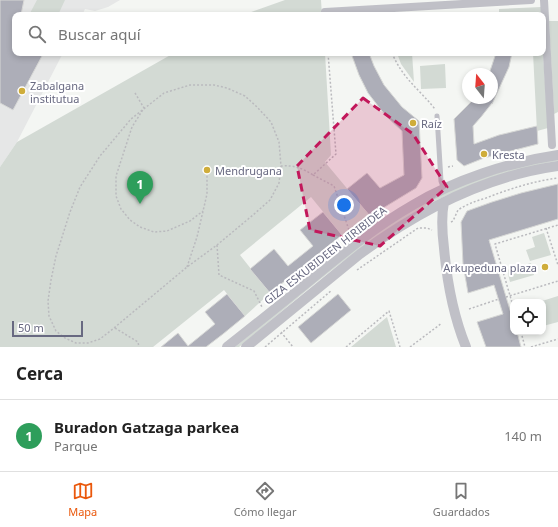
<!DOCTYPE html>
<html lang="es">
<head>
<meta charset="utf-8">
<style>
	:root { --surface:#fff; --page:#f6f6f6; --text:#222; --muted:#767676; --line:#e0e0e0; --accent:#ea580c }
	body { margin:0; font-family:"Noto Sans",sans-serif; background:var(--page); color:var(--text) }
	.controls { position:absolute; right:12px; bottom:12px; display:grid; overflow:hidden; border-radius:8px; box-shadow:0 2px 6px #0003 }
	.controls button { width:36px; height:36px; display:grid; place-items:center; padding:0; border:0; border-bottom:1px solid var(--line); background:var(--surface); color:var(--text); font:20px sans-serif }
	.compass { position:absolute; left:462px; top:68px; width:36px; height:36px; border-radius:50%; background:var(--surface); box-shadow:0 2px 6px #0003; rotate:343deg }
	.scale { position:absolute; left:12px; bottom:10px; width:71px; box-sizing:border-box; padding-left:4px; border:2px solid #686981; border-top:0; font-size:11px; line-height:14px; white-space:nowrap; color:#686981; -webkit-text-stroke:3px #fff; paint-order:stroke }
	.you { position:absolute; left:344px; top:205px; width:14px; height:14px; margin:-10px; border:3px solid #fff; border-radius:50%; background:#1a73e8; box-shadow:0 0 0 6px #1a73e833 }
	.badge { display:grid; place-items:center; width:26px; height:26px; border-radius:50%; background:var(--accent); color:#fff; font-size:13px; font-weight:700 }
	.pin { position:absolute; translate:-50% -33px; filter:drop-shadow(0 1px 2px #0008) }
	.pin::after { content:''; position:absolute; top:21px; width:14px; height:12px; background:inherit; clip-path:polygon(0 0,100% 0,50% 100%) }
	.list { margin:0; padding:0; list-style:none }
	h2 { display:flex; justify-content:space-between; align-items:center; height:52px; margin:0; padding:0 16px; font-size:17px }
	h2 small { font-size:13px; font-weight:400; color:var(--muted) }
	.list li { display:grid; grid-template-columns:26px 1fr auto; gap:12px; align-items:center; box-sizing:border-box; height:72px; padding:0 16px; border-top:1px solid var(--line) }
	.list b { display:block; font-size:15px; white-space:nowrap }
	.list p { margin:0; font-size:13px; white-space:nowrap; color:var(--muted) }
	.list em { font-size:13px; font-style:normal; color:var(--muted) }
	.icon { flex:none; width:22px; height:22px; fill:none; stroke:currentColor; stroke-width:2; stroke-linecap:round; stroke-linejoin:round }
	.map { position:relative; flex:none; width:558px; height:347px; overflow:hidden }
	.search { position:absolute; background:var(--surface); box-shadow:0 2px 6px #0003; left:12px; right:12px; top:12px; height:44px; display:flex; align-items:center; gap:10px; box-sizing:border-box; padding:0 14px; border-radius:8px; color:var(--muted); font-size:15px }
	.sheet { height:124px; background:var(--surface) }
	nav { display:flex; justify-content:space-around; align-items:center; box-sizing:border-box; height:56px; border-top:1px solid var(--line); background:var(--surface); font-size:11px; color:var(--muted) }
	nav a { display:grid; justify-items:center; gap:2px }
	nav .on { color:var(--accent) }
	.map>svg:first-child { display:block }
	.built { fill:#e6e7e7 }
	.green { fill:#d3dad4 }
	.building { fill:#adaeb8; stroke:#d7d8d6 }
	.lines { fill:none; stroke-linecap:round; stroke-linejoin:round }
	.path { stroke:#bababe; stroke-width:1.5; stroke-dasharray:2 2; stroke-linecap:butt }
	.service { stroke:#c0c0c7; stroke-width:5 }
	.pedestrian { stroke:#c0c0c7; stroke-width:8 }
	.minor { stroke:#c0c0c7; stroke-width:10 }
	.marked { fill:#c2185b; fill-opacity:0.2; stroke:#c2185b; stroke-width:3; stroke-dasharray:8 5; stroke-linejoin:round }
	.poi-dot { fill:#cfad3a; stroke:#fff; stroke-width:1.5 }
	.labels { text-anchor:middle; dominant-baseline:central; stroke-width:4; stroke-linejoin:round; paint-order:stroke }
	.poi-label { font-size:11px; fill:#686981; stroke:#fff; text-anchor:start }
	.street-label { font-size:11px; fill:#686981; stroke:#fff }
</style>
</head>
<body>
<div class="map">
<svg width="558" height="347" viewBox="0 0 558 347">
	<rect width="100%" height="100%" fill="#f4f6f3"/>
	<!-- built -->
	<path class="built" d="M0,0H120L108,7L95,11L85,9L82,15H15V53H63L17,142L0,167Z"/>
	<!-- green -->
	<path class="green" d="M37,0H65L58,15H29Z
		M285,0H321L322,15H243Z
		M541,7V15H499V9Z
		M549,21H558V112L554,114Z
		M174,53H325L331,155L325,162L370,216L342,235L311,197L240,255L270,293L245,316L224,290L153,347H0V167L17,142Z
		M397,53H412L414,82L401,64Z
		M533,53H543L548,128L537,131Z
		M445,64L446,88L421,89L420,66Z
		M558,158V161C537,164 517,170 496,177C476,184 456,191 437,200C366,236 300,297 239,347H235C300,295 360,236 434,198C473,178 516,167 558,158Z
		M544,233L551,255L530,261L526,250L535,247L532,237Z
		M531,263L534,275L510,282L507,270Z
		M558,296V322L543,326V315L545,314L543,302H539Z
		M387,317L396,347H351Z"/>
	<!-- building -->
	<path class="building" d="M0,0H24L21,15H15V53H35L42,56L13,110L0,103Z
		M351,53H369L374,66L384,85L402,107L419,121L422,178L416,188L370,216L347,189L367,173L380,188L404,175L402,131L385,115L368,93L359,75Z
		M496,53H512L509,67L492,104V103L481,117L473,126L474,144L499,135L537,126L538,144L484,158L464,166L457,160L454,119L475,98H492V74H489Z
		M558,184V219L489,240L513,320V333L517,332L521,347H486L477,322L503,314L494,285L468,293L463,264L461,222L467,211L492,202L521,193Z
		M323,212L342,235L270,293L250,269L274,249L288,266L313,246L300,230Z
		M227,294L245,316L223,334L206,347H161L178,333L188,346L215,324L205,312Z
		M338,294L351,310L311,343L298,327Z"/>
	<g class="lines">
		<!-- path -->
		<path class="path" d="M392,53C403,79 418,88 435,109
			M135,93L144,108L132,127L116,176V196L121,209L130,220L140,227L154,232L167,231L190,221L203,211
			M281,166L279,183L270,200L253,215L217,245L187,267L114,328L100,339L88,343H76L65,338L56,331L49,316L48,301L51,280L56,256L70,212L80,187L100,156L131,119L164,93L190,85H214L227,88L245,96L257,107L271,122L279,142L281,166C294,165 302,168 313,175L336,154L328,53
			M448,167L453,166
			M313,175L334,186L350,233
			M451,222L453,221L458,210C467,204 476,201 486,198C509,189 534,181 558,178
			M546,228L558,265
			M217,245L219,275L254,291L262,307
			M187,267L197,237L207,194V172
			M357,270L418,228H427L432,230
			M506,297L558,281
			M513,306L495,244L558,225
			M469,309L499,299
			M115,328L138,342L139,347
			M281,332L293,347
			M521,332L525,347
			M265,347L332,290
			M346,347L389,311L400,347
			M410,347L442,323
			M531,347L558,339"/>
		<!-- service -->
		<path class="service" d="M437,116L441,181L444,189"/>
		<!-- pedestrian -->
		<path class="pedestrian" d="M544,0L552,145
			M325,12L531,0"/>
		<!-- minor -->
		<path class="minor" d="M444,202C441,217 442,232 444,248C447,282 453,315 466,347
			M227,347C251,328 275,309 298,290C335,260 371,229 413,205C455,180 509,162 558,155
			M246,347L360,254C418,211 486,176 558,166"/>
	</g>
	<!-- marked area -->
	<path class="marked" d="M363,98L413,134L447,187L380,246L310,230L297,166Z"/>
	<!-- markers -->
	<g class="poi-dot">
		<circle cx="22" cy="91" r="4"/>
		<circle cx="413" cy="123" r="4"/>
		<circle cx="484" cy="154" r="4"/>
		<circle cx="207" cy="170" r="4"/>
		<circle cx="545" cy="267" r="4"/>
	</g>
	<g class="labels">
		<!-- poi labels -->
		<g class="poi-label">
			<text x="30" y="85">Zabalgana<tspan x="30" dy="13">institutua</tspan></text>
			<text x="421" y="123">Raíz</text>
			<text x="492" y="154">Kresta</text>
			<text x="215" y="170">Mendrugana</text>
			<text x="537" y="267" text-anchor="end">Arkupeduna plaza</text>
		</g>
		<!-- street labels -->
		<g class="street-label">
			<text transform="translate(325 255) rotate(-38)">GIZA ESKUBIDEEN HIRIBIDEA</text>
		</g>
	</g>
</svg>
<div class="controls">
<button><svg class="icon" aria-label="locate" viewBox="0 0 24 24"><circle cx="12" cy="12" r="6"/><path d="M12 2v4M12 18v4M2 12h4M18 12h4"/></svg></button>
</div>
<svg class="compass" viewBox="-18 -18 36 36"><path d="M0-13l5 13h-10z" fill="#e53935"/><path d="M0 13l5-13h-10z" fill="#767676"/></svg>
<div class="scale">50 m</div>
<div class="you"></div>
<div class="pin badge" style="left:140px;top:204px;background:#2e9e5b">1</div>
<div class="search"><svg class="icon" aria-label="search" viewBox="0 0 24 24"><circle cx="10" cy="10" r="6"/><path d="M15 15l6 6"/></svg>Buscar aquí</div>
</div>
<section class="sheet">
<h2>Cerca<small></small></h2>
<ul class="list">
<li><span class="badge" style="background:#2e9e5b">1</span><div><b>Buradon Gatzaga parkea</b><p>Parque</p></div><em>140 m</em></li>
</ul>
</section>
<nav>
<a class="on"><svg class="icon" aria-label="map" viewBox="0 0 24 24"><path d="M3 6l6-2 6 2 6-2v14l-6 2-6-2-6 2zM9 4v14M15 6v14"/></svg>Mapa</a>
<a><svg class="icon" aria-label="directions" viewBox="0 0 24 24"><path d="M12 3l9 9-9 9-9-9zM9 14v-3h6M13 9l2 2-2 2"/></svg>Cómo llegar</a>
<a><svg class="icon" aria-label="saved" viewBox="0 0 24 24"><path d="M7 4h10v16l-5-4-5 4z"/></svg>Guardados</a>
</nav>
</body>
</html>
